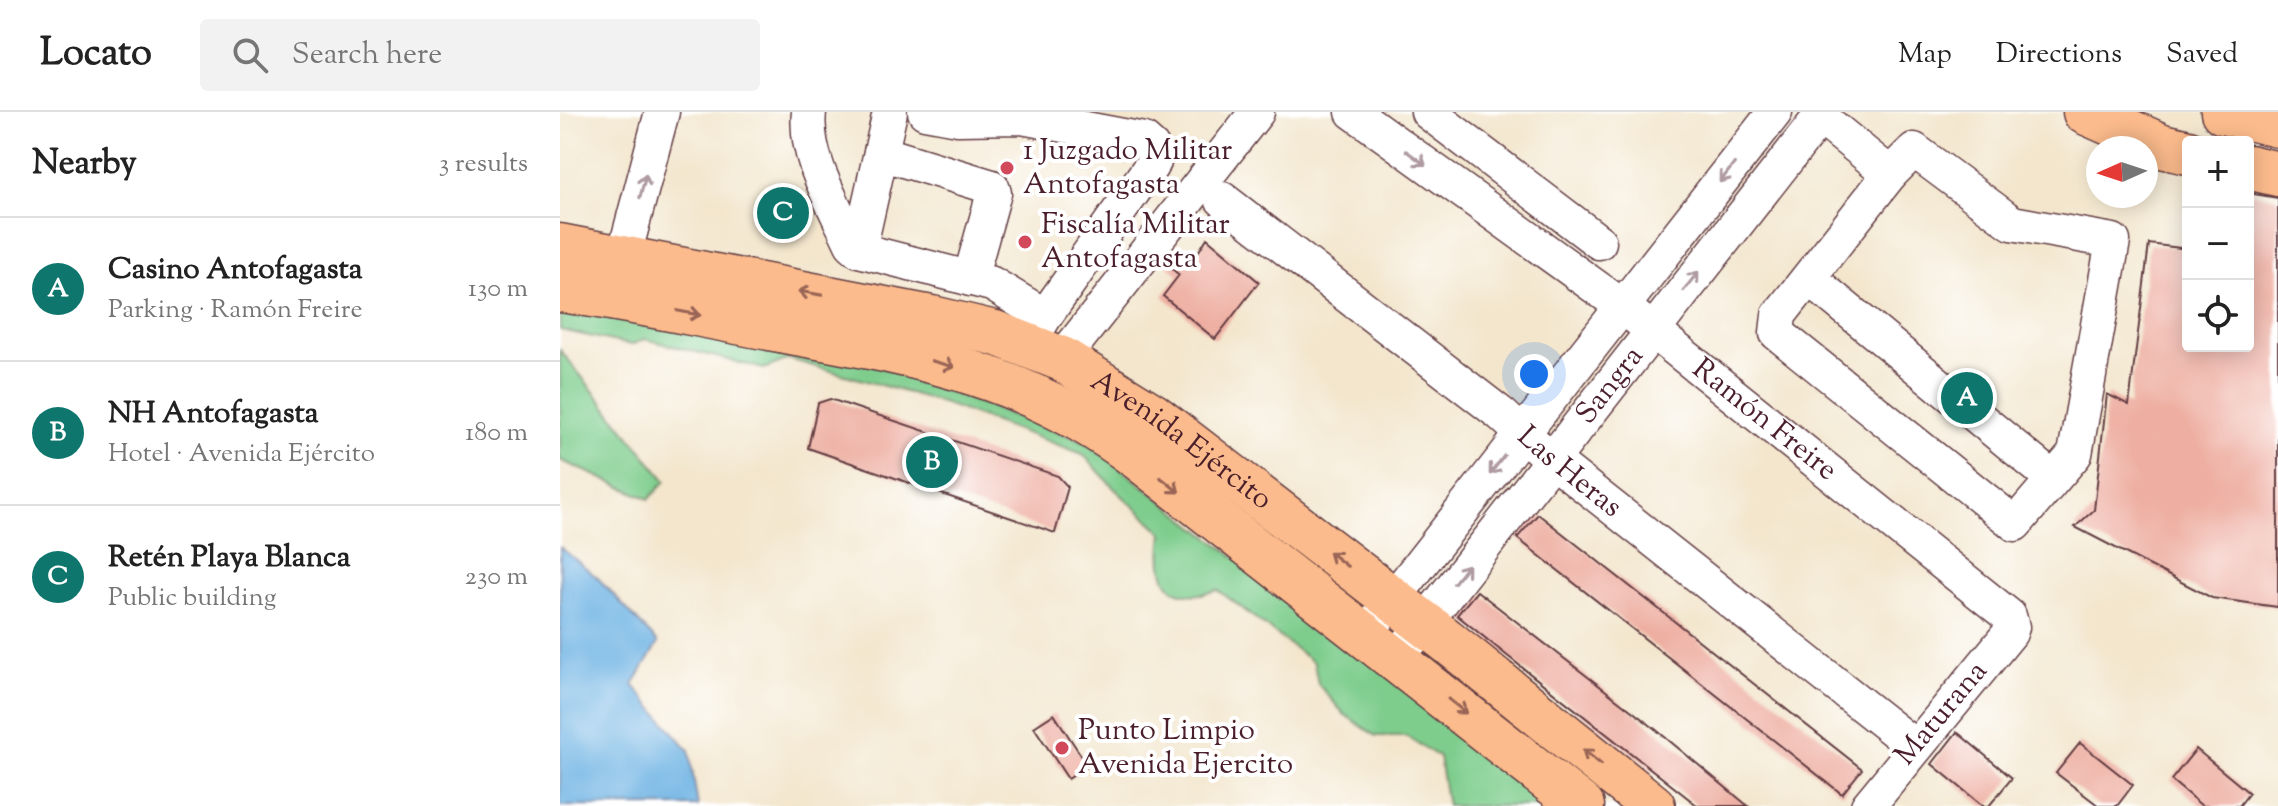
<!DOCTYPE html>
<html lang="en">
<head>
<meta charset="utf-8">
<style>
	:root { --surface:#fff; --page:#f2f2f2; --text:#222; --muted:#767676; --line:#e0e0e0; --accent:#0f766e }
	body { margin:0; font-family:"Sorts Mill Goudy",serif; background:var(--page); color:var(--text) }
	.controls { position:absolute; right:24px; top:24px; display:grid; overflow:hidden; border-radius:8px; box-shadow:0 4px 20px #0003 }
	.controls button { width:72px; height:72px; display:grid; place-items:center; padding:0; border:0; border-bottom:2px solid var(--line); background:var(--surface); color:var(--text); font:40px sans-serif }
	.compass { position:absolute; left:1526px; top:24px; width:72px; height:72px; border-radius:50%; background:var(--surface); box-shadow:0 4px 20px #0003; rotate:267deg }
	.you { position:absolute; left:974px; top:262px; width:28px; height:28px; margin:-20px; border:6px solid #fff; border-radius:50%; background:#1a73e8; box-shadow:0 0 0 12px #1a73e833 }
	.badge { display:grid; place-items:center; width:52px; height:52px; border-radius:50%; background:var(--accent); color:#fff; font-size:26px; font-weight:700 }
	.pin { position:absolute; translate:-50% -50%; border:4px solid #fff; box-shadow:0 2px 8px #0006 }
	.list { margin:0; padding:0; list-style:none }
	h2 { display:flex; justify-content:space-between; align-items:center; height:104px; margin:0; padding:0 32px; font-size:34px }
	h2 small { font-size:26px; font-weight:400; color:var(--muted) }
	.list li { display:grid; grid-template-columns:52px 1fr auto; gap:24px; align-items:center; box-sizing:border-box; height:144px; padding:0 32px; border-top:2px solid var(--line) }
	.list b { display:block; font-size:30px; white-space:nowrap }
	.list p { margin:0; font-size:26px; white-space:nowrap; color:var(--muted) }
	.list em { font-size:26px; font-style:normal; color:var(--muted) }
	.icon { flex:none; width:44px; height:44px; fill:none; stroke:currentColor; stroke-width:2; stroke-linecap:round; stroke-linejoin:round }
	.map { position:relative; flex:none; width:1718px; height:694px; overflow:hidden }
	header { display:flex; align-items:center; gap:48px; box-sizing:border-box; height:112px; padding:0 40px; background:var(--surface); border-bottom:2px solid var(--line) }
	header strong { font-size:38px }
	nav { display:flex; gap:44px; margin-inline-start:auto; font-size:28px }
	.search { width:560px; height:72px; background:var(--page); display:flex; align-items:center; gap:20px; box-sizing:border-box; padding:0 28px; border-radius:8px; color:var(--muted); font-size:30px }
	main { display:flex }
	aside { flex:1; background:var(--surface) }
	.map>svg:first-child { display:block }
	.green { fill:#7ecd8d; stroke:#64765c; stroke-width:2 }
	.water { fill:#6db2e3; stroke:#5c6887; stroke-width:2 }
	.building { fill:#eeaea1 }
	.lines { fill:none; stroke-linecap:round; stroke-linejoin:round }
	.minor-casing { stroke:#633d43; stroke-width:37 }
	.major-casing { stroke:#633d43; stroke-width:47 }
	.highway-casing { stroke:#633d43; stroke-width:47 }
	.minor { stroke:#fff; stroke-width:34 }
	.major { stroke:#fbbb8c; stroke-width:44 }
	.highway { stroke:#fbbb8c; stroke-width:44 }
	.oneway { stroke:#ae9aa0 }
	.oneway2 { stroke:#9a6557 }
	.poi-dot { fill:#d1495b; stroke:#fff; stroke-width:3 }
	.labels { text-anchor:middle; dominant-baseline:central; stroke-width:8; stroke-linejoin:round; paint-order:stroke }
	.poi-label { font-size:30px; fill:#4a1f2b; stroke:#fff; text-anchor:start }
	.street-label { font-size:30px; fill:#4a1f2b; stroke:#fff }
</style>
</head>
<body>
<header>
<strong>Locato</strong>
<div class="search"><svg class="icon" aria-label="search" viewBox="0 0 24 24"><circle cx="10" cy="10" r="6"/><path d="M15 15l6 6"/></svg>Search here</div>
<nav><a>Map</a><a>Directions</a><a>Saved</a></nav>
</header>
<main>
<aside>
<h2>Nearby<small>3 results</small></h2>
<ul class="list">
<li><span class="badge">A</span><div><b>Casino Antofagasta</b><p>Parking · Ramón Freire</p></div><em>130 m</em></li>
<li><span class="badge">B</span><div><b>NH Antofagasta</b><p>Hotel · Avenida Ejército</p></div><em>180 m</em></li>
<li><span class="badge">C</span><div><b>Retén Playa Blanca</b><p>Public building</p></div><em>230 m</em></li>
</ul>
</aside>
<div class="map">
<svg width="1718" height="694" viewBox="0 0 1718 694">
	<rect width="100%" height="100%" fill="#fff"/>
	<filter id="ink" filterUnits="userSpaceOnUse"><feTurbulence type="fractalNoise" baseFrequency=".0125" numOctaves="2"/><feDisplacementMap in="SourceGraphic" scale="16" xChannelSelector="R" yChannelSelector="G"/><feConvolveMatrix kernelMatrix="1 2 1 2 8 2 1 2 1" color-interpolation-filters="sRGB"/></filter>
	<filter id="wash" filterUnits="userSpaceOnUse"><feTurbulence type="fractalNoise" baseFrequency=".006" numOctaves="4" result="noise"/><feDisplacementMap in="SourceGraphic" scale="32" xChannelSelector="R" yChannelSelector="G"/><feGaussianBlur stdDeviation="1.8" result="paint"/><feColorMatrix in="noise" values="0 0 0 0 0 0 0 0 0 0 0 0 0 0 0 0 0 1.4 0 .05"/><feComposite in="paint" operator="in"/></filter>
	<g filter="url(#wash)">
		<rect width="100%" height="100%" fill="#f3e6cd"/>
		<!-- green -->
		<path class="green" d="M0,185L290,244L526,330L997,694H887L879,645L846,624H816L784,602L758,572L754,551L658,478C606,494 597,466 603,421L555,377L523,342L377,289L229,247L204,257L85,227L71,233L0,218Z
			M0,238L106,369L89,387L0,348Z"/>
		<!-- water -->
		<path class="water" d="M0,435L38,466L98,531L73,573L129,638L138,694H0Z"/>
		<g id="blocks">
			<!-- building -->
			<path class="building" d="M1688,81L1718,86V495L1652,486L1515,415L1534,398L1547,282L1569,293L1589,132L1628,137V234H1688Z
				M647,126L699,170L655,227L603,184L619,163L604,150L615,137L634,147Z
				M270,287L498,364L508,375L495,421L248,336L258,291Z
				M978,402L1302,657L1282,682L957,426Z
				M917,479L1094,616L1188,694H1138L945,542L897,503Z
				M494,602L528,654L508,667L474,615Z
				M1397,620L1452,666L1429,694H1423L1372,652Z
				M1520,631L1573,673L1557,694H1539L1496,661Z
				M1636,637L1689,681L1679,694H1642L1611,668Z"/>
		</g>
	</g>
	<g filter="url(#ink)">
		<use href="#blocks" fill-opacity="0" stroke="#633d43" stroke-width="2"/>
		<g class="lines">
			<defs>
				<g id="minor">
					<path d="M249,0C244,45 274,92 292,132L299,138L432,172L485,204"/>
					<path d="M365,0L398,6L462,5L584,28L592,35L594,50L485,204L468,233"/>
					<path id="s1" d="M793,0L1062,194L1449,504L1452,515L1450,521L1308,694"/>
					<path d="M868,0L1039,130"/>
					<path d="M1260,5L1330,62"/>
					<path d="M1354,38L1452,111L1553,129L1515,342L1455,412L1217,221L1219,203L1330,62Z"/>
					<path d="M321,41L432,75L434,81L410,167"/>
					<path id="s2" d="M662,87L941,302L990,346L1354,634"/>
					<path d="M299,138L330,0"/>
					<path d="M1249,166L1493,367"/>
					<path d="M57,170L102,0"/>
					<path d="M502,247L697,0"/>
					<path d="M818,506L1215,0"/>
					<path id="s3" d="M837,546L1264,0"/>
				</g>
				<path id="major" d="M1525,0L1602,34L1628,40
					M1663,0L1718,13
					M1688,55L1718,62"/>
				<g id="highway">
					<path id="s4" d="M0,134L372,206L435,221L502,247L592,303L886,528L1093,694"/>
					<path d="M0,178C72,188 143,204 215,217C354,243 464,259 581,348L1022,694"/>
				</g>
			</defs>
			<!-- minor casing -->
			<use href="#minor" class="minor-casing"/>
			<!-- major casing -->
			<use href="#major" class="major-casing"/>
			<!-- highway casing -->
			<use href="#highway" class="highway-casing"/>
			<!-- minor -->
			<use href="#minor" class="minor"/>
			<!-- major -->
			<use href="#major" class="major"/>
			<!-- highway -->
			<use href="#highway" class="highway"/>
		</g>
		<!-- one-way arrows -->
		<defs><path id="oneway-shaft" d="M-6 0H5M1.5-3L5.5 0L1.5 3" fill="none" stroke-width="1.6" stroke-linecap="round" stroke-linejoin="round" transform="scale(2)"/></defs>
		<g class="oneway">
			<use href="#oneway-shaft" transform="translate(856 46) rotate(36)"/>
			<use href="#oneway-shaft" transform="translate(1167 61) rotate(128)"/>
			<use href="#oneway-shaft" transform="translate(83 74) rotate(-75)"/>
			<use href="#oneway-shaft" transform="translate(1131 169) rotate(-52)"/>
			<use href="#oneway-shaft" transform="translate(937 353) rotate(128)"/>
			<use href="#oneway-shaft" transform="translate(901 462) rotate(-52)"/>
		</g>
		<g class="oneway2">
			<use href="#oneway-shaft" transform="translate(250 181) rotate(-170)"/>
			<use href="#oneway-shaft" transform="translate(129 201) rotate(11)"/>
			<use href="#oneway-shaft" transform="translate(383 252) rotate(16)"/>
			<use href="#oneway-shaft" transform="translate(610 373) rotate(39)"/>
			<use href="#oneway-shaft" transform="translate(778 447) rotate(-142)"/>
			<use href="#oneway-shaft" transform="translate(897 594) rotate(39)"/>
			<use href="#oneway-shaft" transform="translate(1032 645) rotate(-141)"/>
		</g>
	</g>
	<!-- markers -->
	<g class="poi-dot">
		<circle cx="447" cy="56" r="8"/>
		<circle cx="465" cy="130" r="8"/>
		<circle cx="502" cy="636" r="8"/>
	</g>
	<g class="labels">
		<!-- poi labels -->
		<g class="poi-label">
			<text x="463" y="39">1 Juzgado Militar<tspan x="463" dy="34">Antofagasta</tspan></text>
			<text x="481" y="113">Fiscalía Militar<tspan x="481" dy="34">Antofagasta</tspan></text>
			<text x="518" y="619">Punto Limpio<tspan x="518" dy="34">Avenida Ejercito</tspan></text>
		</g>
		<!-- street labels -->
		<g class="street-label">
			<text stroke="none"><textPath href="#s3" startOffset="346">Sangra</textPath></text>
			<text stroke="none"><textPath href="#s1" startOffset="514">Ramón Freire</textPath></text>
			<text stroke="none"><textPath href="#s4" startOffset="660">Avenida Ejército</textPath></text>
			<text stroke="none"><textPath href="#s2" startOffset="442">Las Heras</textPath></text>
			<text transform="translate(1382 602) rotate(-50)">Maturana</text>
		</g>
	</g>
</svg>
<div class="controls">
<button>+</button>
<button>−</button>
<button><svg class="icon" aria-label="locate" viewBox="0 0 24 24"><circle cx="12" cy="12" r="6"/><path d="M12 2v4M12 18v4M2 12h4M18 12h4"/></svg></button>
</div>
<svg class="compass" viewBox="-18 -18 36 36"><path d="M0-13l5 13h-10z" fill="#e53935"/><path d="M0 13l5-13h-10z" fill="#767676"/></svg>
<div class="you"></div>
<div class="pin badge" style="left:1407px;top:286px">A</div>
<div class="pin badge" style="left:372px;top:350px">B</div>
<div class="pin badge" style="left:223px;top:101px">C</div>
</div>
</main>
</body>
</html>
